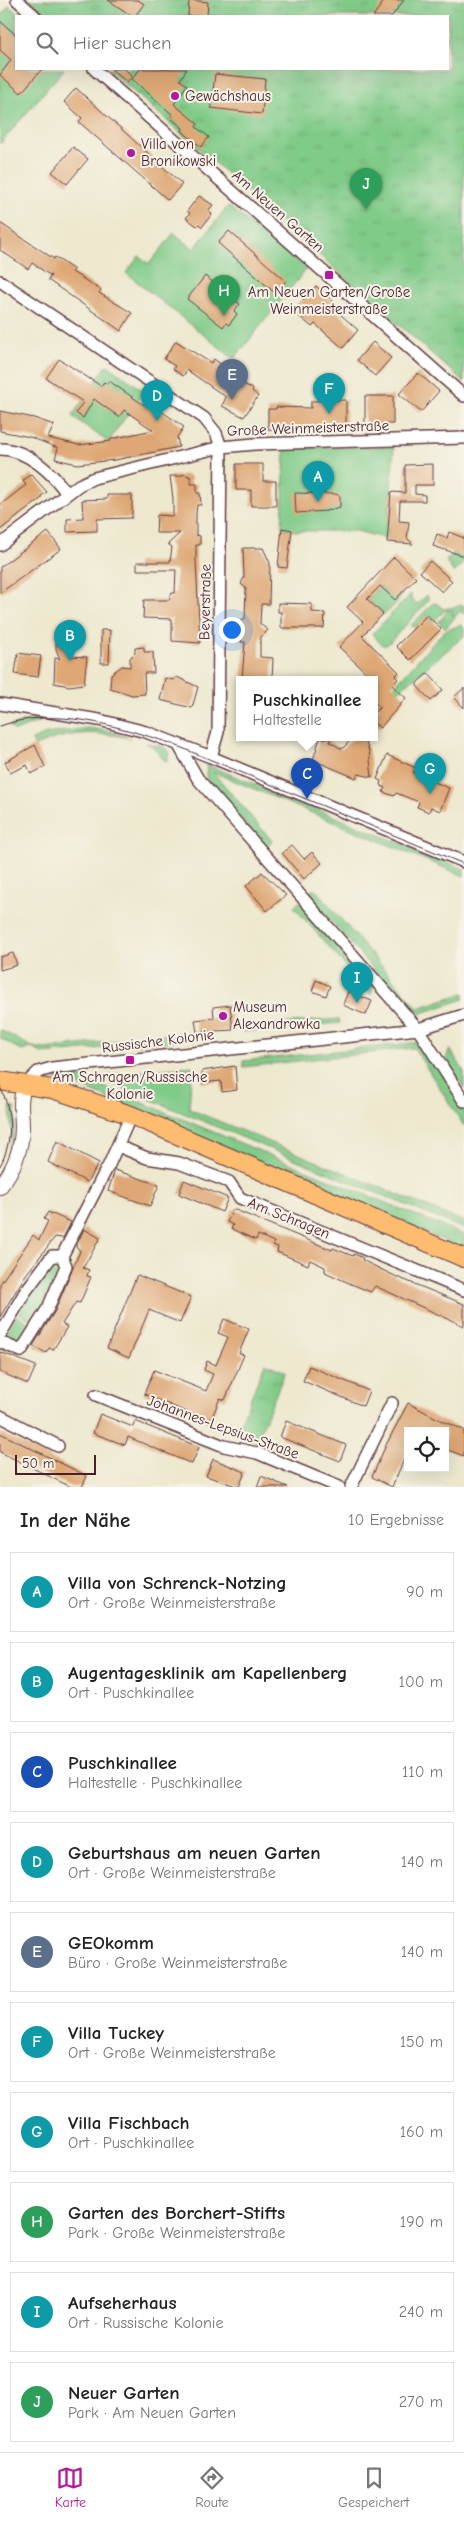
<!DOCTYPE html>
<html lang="de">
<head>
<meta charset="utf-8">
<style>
	:root { --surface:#fff; --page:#f6f6f6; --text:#222; --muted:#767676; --line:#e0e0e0; --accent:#b5179e }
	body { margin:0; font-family:"Comic Neue",sans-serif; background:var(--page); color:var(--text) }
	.controls { position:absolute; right:15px; bottom:15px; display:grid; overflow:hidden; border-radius:0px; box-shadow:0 5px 20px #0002 }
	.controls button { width:45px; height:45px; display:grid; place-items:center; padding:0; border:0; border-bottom:1px solid var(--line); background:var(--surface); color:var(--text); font:25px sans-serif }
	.scale { position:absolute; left:15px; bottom:12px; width:81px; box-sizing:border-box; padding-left:5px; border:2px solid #4a1f2b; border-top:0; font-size:14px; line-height:18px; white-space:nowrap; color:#4a1f2b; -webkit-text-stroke:4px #f7f3e8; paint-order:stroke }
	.you { position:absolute; left:231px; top:629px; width:18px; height:18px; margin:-12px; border:4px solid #fff; border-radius:50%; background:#1a73e8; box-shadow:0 0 0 8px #1a73e833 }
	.badge { display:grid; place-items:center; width:32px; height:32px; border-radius:50%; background:var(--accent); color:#fff; font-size:16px; font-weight:700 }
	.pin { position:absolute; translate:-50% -41px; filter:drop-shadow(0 1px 2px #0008) }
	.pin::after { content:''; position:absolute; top:26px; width:18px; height:15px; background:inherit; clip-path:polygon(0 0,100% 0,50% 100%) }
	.popup { position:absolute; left:236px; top:676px; width:142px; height:65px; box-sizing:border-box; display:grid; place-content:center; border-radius:0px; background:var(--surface); filter:drop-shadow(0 1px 4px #0005); font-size:16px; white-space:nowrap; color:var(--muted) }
	.popup b { font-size:19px; color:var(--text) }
	.popup::after { content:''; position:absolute; left:50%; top:100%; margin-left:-10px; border:10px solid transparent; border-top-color:var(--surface) }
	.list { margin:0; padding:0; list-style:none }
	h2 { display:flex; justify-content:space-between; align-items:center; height:65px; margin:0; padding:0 20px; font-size:21px }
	h2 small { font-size:16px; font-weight:400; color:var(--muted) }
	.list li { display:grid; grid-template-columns:32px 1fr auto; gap:15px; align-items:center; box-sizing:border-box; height:80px; margin:0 10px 10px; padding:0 10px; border:1px solid var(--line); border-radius:0px }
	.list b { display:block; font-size:19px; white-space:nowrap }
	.list p { margin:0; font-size:16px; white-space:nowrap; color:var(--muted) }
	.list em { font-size:16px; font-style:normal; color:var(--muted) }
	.icon { flex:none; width:28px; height:28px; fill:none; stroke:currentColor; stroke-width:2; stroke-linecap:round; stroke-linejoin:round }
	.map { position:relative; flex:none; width:464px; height:1487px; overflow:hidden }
	.search { position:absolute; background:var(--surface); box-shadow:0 5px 20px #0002; left:15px; right:15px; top:15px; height:55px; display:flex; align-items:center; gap:12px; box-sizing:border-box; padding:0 18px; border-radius:0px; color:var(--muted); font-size:19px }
	.sheet { height:965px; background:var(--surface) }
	nav { display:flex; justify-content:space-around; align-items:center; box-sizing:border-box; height:70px; border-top:1px solid var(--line); background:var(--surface); font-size:14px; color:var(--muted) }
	nav a { display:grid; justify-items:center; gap:2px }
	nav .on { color:var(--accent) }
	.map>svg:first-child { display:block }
	.green { fill:#81cb89; stroke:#66755a }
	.park { fill:url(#park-tufts); stroke:#66755a }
	.building { fill:#dea774 }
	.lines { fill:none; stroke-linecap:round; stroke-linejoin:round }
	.minor-casing { stroke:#623d43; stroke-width:14 }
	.tertiary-casing { stroke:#623d43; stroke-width:16 }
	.primary-casing { stroke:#623d43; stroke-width:20 }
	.minor { stroke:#fff; stroke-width:11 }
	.tertiary { stroke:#fff; stroke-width:14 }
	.primary { stroke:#fdbc6f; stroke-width:18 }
	.tram { stroke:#4a1f2b; stroke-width:1 }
	.poi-dot { fill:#b5179e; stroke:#f7f3e8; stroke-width:2 }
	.labels { text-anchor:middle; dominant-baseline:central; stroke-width:4; stroke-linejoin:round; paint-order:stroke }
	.poi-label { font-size:15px; fill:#4a1f2b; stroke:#f7f3e8; text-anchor:start }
	.street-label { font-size:15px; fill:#4a1f2b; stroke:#f7f3e8 }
</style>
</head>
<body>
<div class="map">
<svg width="464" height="1487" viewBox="0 0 464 1487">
	<defs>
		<pattern id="park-tufts" width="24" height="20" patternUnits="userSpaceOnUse" patternTransform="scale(1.25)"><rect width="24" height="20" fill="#81cb89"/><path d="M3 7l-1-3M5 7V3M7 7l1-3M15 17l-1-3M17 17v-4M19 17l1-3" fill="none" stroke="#71ae76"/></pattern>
	</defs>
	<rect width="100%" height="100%" fill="#f7f3e8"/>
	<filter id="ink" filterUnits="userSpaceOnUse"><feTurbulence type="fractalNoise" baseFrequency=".02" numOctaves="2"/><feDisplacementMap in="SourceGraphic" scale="10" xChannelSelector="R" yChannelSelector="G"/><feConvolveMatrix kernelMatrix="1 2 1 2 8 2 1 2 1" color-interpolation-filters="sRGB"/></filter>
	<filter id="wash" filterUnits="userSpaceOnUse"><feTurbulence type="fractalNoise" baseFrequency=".0096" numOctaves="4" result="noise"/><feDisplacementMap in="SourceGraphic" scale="20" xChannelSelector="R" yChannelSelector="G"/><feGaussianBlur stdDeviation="1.12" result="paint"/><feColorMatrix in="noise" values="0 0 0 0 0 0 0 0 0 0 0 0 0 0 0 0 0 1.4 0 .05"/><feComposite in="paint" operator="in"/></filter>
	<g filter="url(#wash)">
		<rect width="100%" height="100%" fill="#ede8ce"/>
		<!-- green -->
		<path class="green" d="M9,6L21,16H16V69H64L0,144V17Z
			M228,206L307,268L234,359L126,273L139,256L149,264L174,233L194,249Z
			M107,365L144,391L108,442L72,416Z
			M394,447L387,539L357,531H296L282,528L285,448Z
			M380,586L395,600L402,593L398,602L384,615L367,599Z
			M411,594V599L417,604L427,595L429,600L387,645H382L372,634Z
			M436,603L443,609L464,605V614L460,611L455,617L449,610L443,612L434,621L427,615L415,627L410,626L432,604Z
			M461,625L464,628V636L383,704H378L444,631Z
			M31,720H43L15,731L9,726Z
			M88,728L110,731L130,738C92,731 71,731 35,746L32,740L47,734Z
			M146,743L163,747L169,751L168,760L165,761L152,746Z
			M207,765L464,869V876L213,772L272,841L266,847L208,781L206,776Z
			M314,888L418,1008L464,993V999L416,1015L411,1013L308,894Z
			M300,901L375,986L371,995L294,907Z
			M339,1019L340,1023L243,1032L242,1027Z
			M0,1030L32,1047L44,1049L181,1033L182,1040L42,1054L32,1047L22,1051L0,1038Z
			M421,1042L464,1109V1126L414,1048L243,1067V1061Z
			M450,1049L464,1072V1088L446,1059Z
			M192,1066L189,1109L464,1222V1229L96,1077Z
			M75,1075L464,1235V1249L77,1085L55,1079L56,1076Z
			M10,1107L15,1108C16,1134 12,1154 0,1178L12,1137Z
			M54,1259H58L62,1266L34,1322L18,1312Z
			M16,1315L32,1324L23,1339L17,1340L11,1337L8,1331Z"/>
		<!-- park -->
		<path class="park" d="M30,0H464V382L108,69H448V16H48Z
			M453,553L464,558V562L454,573L446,561Z
			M449,610L453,611L452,615L455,617L446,628L438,622Z
			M265,1363L285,1372L257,1440L237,1432Z"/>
		<g id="blocks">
			<!-- building -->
			<path class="building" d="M108,0H138L144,4L135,16H132Z
				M189,0L208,2L207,16H188Z
				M385,0H404L392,16H373Z
				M0,21L16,35V69H42L21,93L0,75L11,60L0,50Z
				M111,69H125L132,76L127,82Z
				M140,69H187L180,80L187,85L174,104L198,124L196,127L209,137L201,147L182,131L183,128L171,118L173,115L132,79Z
				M215,74L265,79L262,114L211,108Z
				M76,88L182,184L168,200L79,122L82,118L64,102Z
				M73,147L88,159L67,184L52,172Z
				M199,196L213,205L208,211L212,214L202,227L199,224L197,226L186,218L190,213L187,211Z
				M0,223L54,259L55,257L74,270L72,272L101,290L99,293L132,313L121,331L48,280L51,276L32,263L28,269L0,250Z
				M229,231L286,281L275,293L218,243Z
				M205,276L240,304L234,311L237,314L229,325L226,323L223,327L187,299Z
				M316,286L335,303L332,307L358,330L343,348L315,324L312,327L293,311Z
				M176,341L211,363L214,359L230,371L227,375L253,389L252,391L258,396L244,417L222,406L226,397L187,370L183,376L173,369L175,366L164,359Z
				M373,342L391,358L375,376L357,360Z
				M59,359L101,386L104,382L107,384L109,381L144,405L147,401L184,427L177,437L179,447L115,460L77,464L55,459L58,448L30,437L0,431V411L34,418L54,425L48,438L79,445L111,441V439L153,430L124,410L119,417L94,399L83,418L76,413L83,402L46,378Z
				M418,373L439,391L421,412L399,394Z
				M365,396H393V424H365Z
				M346,400V427L298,428L288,429V431L268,429V409H276V407L311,408V401Z
				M236,464H263V481H276V506H251V490H236Z
				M433,464V485H415V494L425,495V501H400L399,521L409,522L407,538L413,544L387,542L391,492L405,493V465Z
				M31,474L47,492L41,496L42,498L0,530V505L26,485L23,481Z
				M184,474L191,477V484H197V493H200L201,505H197L196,514V535L200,536V545H196V561L200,643L172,641V619L143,618L144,600H169L172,593H175L176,570H137V562H170L172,547L168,544L180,533H156L157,515L173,516V499L170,476H180Z
				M295,493L336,494L340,496V507L326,511L296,513Z
				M107,495H132V518L97,519V531L67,532V519L83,518L82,500L107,499Z
				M282,528L292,530L287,568L278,567Z
				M48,532L61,549L0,593V567Z
				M449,532L464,538V556L433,546L437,534L447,538Z
				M243,548H263L270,563L269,604H261V606L260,624L268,630L260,638V657L273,658L272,680L242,679L245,642H241V633L242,619H245L246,588L241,584L244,577Z
				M394,557L416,578L395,600L380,586L367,599L383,614L362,636L399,672L395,676L398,679L392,685L406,698L380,728L374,723V713L380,707L374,702V680L339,647L363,622L347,607Z
				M430,561L452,581L442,592L420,572Z
				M278,603L312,604V612L325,613L324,628H281V612H278Z
				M427,615L441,629L410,660L396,646Z
				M101,630H110L109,663H101Z
				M61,633L75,636V645L70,656L87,657L84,684L69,686L54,683L55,658L60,659L56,649V635Z
				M144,647V652H153L154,673H144L145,694L132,695L110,688L111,674L122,666L130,667V658L135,653V648Z
				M18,653L41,656L38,677L15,674Z
				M428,673L443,690L431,701L417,686V683Z
				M177,677L198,687L192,708L160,700L165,678L173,680Z
				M464,688V708L454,697Z
				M320,738H330V742L342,749L353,738H360L366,743L369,751L372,777L358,774L356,778L313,760Z
				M35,745L45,767L31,774L27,765L10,773L5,762Z
				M387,755L416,768L413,773L449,788L440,811L431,807L429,812L417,807L419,802L396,793L394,796L383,792L385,788L380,785L381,781L377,779Z
				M292,845L304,859L312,852L322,863L304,879L282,853Z
				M262,872L286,895L267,911L246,886Z
				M13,953L17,965L0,970V957Z
				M316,980L330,986L326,996L312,991Z
				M348,991L372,1001L366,1015L343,1005Z
				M230,1005L233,1030L197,1032L195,1020L214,1018L213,1007Z
				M235,1066L237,1090L222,1092L221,1081L202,1083V1071Z
				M57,1141L99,1163L87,1182L48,1162Z
				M115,1170L159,1185L150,1206L108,1191Z
				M184,1180L228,1198L222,1212L179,1194Z
				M233,1209L332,1250L333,1248L353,1256L354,1254L363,1258L362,1260L397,1277L464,1304V1326L375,1286L371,1292L351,1284L325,1272V1267L310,1260L308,1265L277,1252L278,1247L273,1245L274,1242L258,1235L256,1240L231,1229L233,1225L227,1222Z
				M48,1212L71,1222L63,1238L55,1237L25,1276L0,1317V1284L33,1235L39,1240L48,1221L44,1219Z
				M84,1229L100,1238L83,1268L89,1270L87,1276L91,1277L80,1303L76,1302L62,1324L67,1327L53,1350L49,1348L46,1353L33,1346L55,1311L80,1251L76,1246Z
				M137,1275L191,1297L180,1323L149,1310L129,1358L107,1348Z
				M224,1319L249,1329L239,1353L244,1355L225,1400L220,1398L210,1422L144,1394L154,1370L206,1391L213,1374L204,1370L207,1361L216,1365L228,1337L218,1333Z
				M0,1352L36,1366L28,1384L0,1372Z
				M309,1366L369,1391L363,1406L303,1381Z
				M408,1403L442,1421L464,1430V1456L445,1449V1431H408V1450L392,1487L372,1477L386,1445Z
				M100,1414L133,1427L135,1421L199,1447L192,1464L128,1437L125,1445L93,1433Z
				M286,1421L346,1445L340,1461L280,1437Z
				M0,1433L87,1476L82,1487H71L0,1452Z
				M213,1459L245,1472L239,1487L206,1476Z
				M261,1476L288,1487H257Z"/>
		</g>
	</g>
	<g filter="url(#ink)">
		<use href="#blocks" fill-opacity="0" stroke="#623d43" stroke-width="1"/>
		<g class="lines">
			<defs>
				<path id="minor" d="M17,0L35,16
					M94,69L464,396
					M0,281L204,418L216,433L221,447L218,732L211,757
					M0,449C27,449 53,473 67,494
					M0,545L79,485L94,478L221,447L255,444L464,438
					M0,704L99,720L146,732L211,757L464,862
					M178,744L198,779L418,1029L464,1101
					M26,1084L38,1072L52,1068L418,1029L464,1015
					M118,1146L147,1158L179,1163L229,1182L240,1198L464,1290
					M108,1167L131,1115
					M62,1256L107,1168
					M0,1335L25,1292L52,1256H62
					M0,1342L21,1351L48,1308L66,1266L62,1256
					M96,1395L224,1446L257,1453L339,1487
					M0,1416L58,1446
					M351,1487L392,1403"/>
				<path id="tertiary" d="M0,1187C13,1170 22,1149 22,1127C22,1112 18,1098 26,1084"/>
				<path id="primary" d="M0,1081L52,1089L131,1115L464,1258"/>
			</defs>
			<!-- minor casing -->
			<use href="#minor" class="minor-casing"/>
			<!-- tertiary casing -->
			<use href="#tertiary" class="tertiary-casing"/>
			<!-- primary casing -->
			<use href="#primary" class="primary-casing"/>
			<!-- minor -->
			<use href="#minor" class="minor"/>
			<!-- tertiary -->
			<use href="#tertiary" class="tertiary"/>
			<!-- primary -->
			<use href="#primary" class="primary"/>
			<!-- tram -->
			<path class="tram" d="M0,726C56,706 116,726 170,743L464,864
				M0,1087C13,1112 13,1142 0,1166"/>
		</g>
	</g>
	<!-- markers -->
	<g class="poi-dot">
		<circle cx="175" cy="96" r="5"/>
		<circle cx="131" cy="153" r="5"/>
		<rect x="324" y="270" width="10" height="10" rx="2.5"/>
		<circle cx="223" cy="1016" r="5"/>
		<rect x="125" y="1055" width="10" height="10" rx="2.5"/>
	</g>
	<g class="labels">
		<!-- poi labels -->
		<g class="poi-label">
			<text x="185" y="96">Gewächshaus</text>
			<text x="141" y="144">Villa von<tspan x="141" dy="17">Bronikowski</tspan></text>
			<text x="329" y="292" text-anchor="middle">Am Neuen Garten/Große<tspan x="329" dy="17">Weinmeisterstraße</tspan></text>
			<text x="233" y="1007">Museum<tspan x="233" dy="17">Alexandrowka</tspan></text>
			<text x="130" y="1077" text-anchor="middle">Am Schragen/Russische<tspan x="130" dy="17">Kolonie</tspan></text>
		</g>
		<!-- street labels -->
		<g class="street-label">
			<text transform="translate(278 211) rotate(41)">Am Neuen Garten</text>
			<text transform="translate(308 428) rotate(-2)">Große Weinmeisterstraße</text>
			<text transform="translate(205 602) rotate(-89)">Beyerstraße</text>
			<text transform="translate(158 1041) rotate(-7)">Russische Kolonie</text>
			<text transform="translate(289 1218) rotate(22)">Am Schragen</text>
			<text transform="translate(223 1427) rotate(20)">Johannes-Lepsius-Straße</text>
		</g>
	</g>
</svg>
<div class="controls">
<button><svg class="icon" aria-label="locate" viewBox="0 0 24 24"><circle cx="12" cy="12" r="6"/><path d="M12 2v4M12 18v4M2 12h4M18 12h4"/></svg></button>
</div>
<div class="scale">50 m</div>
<div class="you"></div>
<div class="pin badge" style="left:318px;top:502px;background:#0f9aa8">A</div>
<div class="pin badge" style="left:70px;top:661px;background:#0f9aa8">B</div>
<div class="pin badge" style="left:307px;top:799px;background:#1a4fb4">C</div>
<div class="popup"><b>Puschkinallee</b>Haltestelle</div>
<div class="pin badge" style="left:157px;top:421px;background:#0f9aa8">D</div>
<div class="pin badge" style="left:232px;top:400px;background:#5c6f8a">E</div>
<div class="pin badge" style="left:329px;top:414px;background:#0f9aa8">F</div>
<div class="pin badge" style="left:430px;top:794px;background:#0f9aa8">G</div>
<div class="pin badge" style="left:224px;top:316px;background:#2e9e5b">H</div>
<div class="pin badge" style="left:357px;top:1003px;background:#0f9aa8">I</div>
<div class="pin badge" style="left:366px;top:209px;background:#2e9e5b">J</div>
<div class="search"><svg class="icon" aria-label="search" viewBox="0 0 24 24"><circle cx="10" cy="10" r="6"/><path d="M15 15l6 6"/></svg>Hier suchen</div>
</div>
<section class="sheet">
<h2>In der Nähe<small>10 Ergebnisse</small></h2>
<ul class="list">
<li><span class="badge" style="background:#0f9aa8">A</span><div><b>Villa von Schrenck-Notzing</b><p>Ort · Große Weinmeisterstraße</p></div><em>90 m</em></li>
<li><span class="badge" style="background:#0f9aa8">B</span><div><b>Augentagesklinik am Kapellenberg</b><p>Ort · Puschkinallee</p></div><em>100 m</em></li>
<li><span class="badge" style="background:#1a4fb4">C</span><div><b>Puschkinallee</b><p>Haltestelle · Puschkinallee</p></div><em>110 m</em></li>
<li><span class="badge" style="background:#0f9aa8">D</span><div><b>Geburtshaus am neuen Garten</b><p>Ort · Große Weinmeisterstraße</p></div><em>140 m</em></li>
<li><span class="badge" style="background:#5c6f8a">E</span><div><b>GEOkomm</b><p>Büro · Große Weinmeisterstraße</p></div><em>140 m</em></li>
<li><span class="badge" style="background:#0f9aa8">F</span><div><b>Villa Tuckey</b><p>Ort · Große Weinmeisterstraße</p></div><em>150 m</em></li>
<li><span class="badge" style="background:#0f9aa8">G</span><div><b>Villa Fischbach</b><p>Ort · Puschkinallee</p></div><em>160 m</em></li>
<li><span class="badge" style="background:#2e9e5b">H</span><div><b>Garten des Borchert-Stifts</b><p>Park · Große Weinmeisterstraße</p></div><em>190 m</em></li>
<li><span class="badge" style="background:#0f9aa8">I</span><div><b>Aufseherhaus</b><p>Ort · Russische Kolonie</p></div><em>240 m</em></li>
<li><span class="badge" style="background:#2e9e5b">J</span><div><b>Neuer Garten</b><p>Park · Am Neuen Garten</p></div><em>270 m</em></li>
</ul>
</section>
<nav>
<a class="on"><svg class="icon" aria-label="map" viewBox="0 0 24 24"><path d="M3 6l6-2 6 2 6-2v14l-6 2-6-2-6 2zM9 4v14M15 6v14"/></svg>Karte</a>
<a><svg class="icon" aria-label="directions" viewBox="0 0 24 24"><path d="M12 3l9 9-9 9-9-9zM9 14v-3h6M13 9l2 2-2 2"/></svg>Route</a>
<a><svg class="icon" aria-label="saved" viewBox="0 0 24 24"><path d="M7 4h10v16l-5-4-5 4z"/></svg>Gespeichert</a>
</nav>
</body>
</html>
